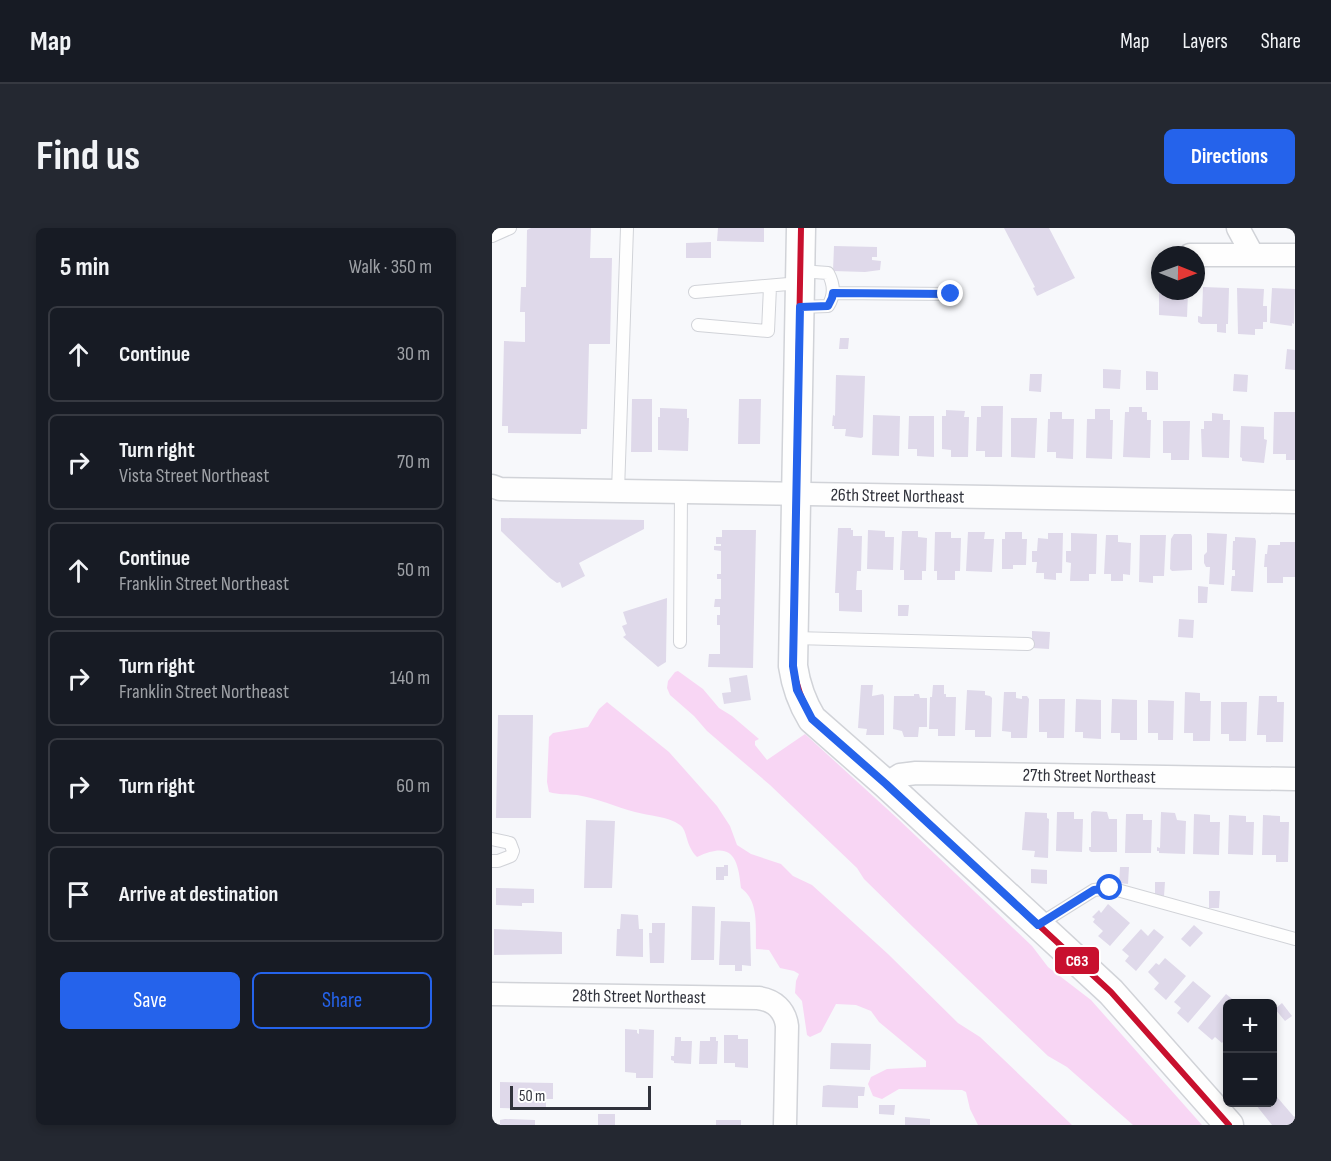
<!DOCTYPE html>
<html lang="en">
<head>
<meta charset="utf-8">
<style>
	:root { --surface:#171b24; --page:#242831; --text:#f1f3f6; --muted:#9ea1a6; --line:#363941; --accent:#2563eb }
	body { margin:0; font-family:"Sofia Sans Condensed",sans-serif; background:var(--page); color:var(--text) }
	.controls { position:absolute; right:18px; bottom:18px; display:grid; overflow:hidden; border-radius:9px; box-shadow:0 3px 9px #0003 }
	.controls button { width:54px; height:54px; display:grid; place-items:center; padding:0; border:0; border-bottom:2px solid var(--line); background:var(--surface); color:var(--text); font:30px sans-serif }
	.compass { position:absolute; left:659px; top:18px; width:54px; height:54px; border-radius:50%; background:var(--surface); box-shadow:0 3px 9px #0003; rotate:91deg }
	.scale { position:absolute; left:18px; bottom:15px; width:141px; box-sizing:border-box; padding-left:6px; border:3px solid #30323b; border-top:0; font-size:16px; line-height:21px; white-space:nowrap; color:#30323b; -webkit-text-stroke:4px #fff; paint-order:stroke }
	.stop { position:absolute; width:18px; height:18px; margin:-14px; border:4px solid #2563eb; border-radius:50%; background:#fff }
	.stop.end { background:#2563eb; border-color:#fff; box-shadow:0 2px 6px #0008 }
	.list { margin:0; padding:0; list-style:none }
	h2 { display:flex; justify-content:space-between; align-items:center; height:78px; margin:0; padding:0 24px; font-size:26px }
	h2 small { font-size:20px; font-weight:400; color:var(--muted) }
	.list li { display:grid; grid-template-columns:39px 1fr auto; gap:18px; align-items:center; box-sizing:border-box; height:96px; margin:0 12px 12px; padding:0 12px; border:2px solid var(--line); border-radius:9px }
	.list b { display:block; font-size:22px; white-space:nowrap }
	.list p { margin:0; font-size:20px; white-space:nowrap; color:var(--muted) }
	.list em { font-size:20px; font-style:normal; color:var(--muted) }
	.actions { display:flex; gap:12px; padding:18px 24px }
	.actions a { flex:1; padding:14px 0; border:2px solid var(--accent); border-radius:9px; text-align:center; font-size:21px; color:var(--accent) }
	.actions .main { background:var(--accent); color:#fff }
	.icon { flex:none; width:33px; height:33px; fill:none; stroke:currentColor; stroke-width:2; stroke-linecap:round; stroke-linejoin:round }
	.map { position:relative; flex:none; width:803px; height:897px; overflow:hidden; border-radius:9px }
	header { display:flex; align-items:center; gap:36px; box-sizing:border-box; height:84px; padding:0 30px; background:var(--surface); border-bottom:2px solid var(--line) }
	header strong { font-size:28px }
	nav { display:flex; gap:33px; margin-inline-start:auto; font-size:21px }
	.intro { display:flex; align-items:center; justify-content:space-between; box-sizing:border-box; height:144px; padding:0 36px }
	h1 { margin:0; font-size:42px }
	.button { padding:15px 27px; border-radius:9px; background:var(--accent); color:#fff; font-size:21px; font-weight:700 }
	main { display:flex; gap:36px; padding:0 36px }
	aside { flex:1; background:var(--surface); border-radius:9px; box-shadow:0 3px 9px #0003 }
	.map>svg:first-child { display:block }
	.green { fill:#f8d6f4 }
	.building { fill:#dfd9ea }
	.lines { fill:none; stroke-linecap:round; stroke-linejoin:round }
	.service-casing { stroke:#d1d3d8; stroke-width:14 }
	.minor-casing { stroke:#d1d3d8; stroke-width:25 }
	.tertiary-casing { stroke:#d1d3d8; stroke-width:31 }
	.service { stroke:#fefefe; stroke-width:12 }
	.minor { stroke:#fefefe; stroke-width:22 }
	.tertiary { stroke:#fefefe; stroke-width:28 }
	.bus-1-casing { stroke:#fff; stroke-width:10 }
	.bus-1 { stroke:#c8102e; stroke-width:6 }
	.route { stroke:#2563eb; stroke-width:8 }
	.labels { text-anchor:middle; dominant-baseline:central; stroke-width:6; stroke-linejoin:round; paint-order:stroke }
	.street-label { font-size:18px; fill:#30323b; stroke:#fff }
	.line-badge { stroke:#fff; stroke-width:2 }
	.badge-label { font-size:16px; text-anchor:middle; font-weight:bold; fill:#fff }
</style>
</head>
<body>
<header>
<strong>Map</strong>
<nav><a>Map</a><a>Layers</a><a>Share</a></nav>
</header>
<div class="intro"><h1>Find us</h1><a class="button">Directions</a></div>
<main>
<aside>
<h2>5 min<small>Walk · 350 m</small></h2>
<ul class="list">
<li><svg class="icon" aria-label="ahead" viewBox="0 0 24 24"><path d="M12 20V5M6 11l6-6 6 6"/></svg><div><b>Continue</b></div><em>30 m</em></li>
<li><svg class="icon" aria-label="right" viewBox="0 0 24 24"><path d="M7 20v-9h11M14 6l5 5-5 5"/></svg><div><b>Turn right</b><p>Vista Street Northeast</p></div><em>70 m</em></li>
<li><svg class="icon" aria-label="ahead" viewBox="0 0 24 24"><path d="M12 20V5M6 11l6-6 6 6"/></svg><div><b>Continue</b><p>Franklin Street Northeast</p></div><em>50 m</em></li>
<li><svg class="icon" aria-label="right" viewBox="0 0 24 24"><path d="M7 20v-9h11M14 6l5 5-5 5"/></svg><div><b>Turn right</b><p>Franklin Street Northeast</p></div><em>140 m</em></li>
<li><svg class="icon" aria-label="right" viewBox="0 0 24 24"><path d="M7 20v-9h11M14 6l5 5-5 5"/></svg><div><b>Turn right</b></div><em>60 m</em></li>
<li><svg class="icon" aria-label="arrive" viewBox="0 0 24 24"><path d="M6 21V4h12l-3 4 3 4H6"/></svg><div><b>Arrive at destination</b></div></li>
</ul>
<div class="actions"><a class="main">Save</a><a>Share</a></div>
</aside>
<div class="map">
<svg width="803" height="897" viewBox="0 0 803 897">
	<rect width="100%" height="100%" fill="#f7f8fb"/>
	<!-- green -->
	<path class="green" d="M186,443L211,461L227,480L240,488L267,511L263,513V517L275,532L313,506L405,590L540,718L556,739L599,772L710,897H641L575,839L556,828L422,700L372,651L365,640L278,557L215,503L202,488L178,467L175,460L176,453L183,444Z
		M115,474L177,524L225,578L238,598L245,617L259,626L289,636L301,648L320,657L396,726L466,795L488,809L580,897H486L478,881L474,864L470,862L407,861L390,871L381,868L376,856L379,849L395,841L434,839V833L387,794L379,783L364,777L344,776L329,804L318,809L315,807L310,773L303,765L304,753L307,746L302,743L288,740L277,722L264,721C263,700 268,674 249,660C246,628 239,613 205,629C193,617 196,603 188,597C176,588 157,588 143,584C124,579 105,570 85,567C75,566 67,567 57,564L55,554L57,509L61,505L96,499L107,481Z"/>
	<!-- building -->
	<path class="building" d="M39,0H99L98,30H120L118,116H97L95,201H89V206L16,205V198H10L12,113L33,114V84H28L29,59H34L35,2Z
		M226,0H272V14L225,13Z
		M512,0H557L583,50L545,68L541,60L543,59Z
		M219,14V30H194V15Z
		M342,18L385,19V29H380V32L389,33L388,42L373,44L341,43Z
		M711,59L737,60L736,96H734V105L725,104V96H709L706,94V88L710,89Z
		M745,60L772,61L771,78H775V94H771V101H763V107L746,106Z
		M780,60L803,61L802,96L800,95V98L778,95Z
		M678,63H690L689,65H696L695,89L667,87V64L678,65Z
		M348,110H357L356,121H347Z
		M795,121L803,122V142L793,141Z
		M611,141L629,142L628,161L611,160Z
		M654,143L666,144V162H654Z
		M538,146H550L549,164L537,163Z
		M742,146L756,147L755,164L741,163Z
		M344,147L373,148L371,209L369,210L353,208L354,201H342V198H340L341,187L343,188Z
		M140,171H160V224H139Z
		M247,171H269L268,216H246Z
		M489,178H511L510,229H493V223H484L485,189H489Z
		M637,179H650V184H655V192H659L658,230L631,229L633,184H637Z
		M168,180L195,181V190H197L196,223L166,222V189H168Z
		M603,181H618V192H621L620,231L594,230L595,191H603Z
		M454,182L473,183L472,189H477L476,229H459V222L450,221V188H454Z
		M558,184H570V191H582L581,231L564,230V224H555L556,191H558Z
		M782,184H803V232H794V226H781Z
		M720,185L731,186V192H738L737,230L710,229L709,201H712V193H720Z
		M381,187L408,188L407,228L380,227Z
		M417,188H442V229L425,228V221H416Z
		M519,190H545L543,230L519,229Z
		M671,193H698L697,232H679V225H671Z
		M749,198L772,199V211L775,212L772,235L750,233V230L748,229Z
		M9,290L152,292V301L87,335L93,348L70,360L68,354L65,355L58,350L9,303Z
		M346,300H359V302H361V308H370L369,343H365L364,362H370V384L347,383V365H343Z
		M230,302H264L261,440L216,439L217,426H228V397H225V387H228V379H222L223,371H229V351H225V346H229V323L222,322V318H229V316H224V309H230Z
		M376,302L393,303V309H402L401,342L375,341Z
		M410,303H426V309L435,310L434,343H430V352H412V342H408Z
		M443,304H459V310H469L468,343H463V352H445V343H442Z
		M476,304H493L492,311H502L500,344L474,343Z
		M513,304H530V311H535L534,337H521V341H510V311H513Z
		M556,305H571L570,345H564V352L552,351V345H544L545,334H540V323H545L546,310L556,311Z
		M579,305L605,306L604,346H597V353H578L579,335L574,334V323H579Z
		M715,305L735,306L732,357L717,356L718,339H714L712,335V327L715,324Z
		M682,306H699L700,308V342L680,343L678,341L679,311Z
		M614,307H626V314L639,315L638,347L631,346V353H619V346H612Z
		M648,307H674L672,348H661V355L647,354Z
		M743,309L763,310L764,313L761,364L739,363L740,348H743V342H740L741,313H743Z
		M788,314H803V349H791V355H775V339H772L773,326H775L776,317H788Z
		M706,358L716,359L715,375H706Z
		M175,370L174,434L166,439L131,409L134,407L130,398L135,396L131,384Z
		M406,377H417L416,388H406Z
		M687,391L702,392L701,410L686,409Z
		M540,403L558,404L557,421L540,420Z
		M255,447L259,472L232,476L230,465L239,464L237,450Z
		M369,457H381L380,468L391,466L392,468V507H374L375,501L366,500Z
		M441,457H452V466H454V469H464L463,508H446V501H437L438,469H440Z
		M475,462L493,463V467L498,468L500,470L499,509H483V502H473Z
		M512,464H524V470L530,471V468H535L537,471L535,510H519V504L510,503Z
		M693,464L708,465V473H719L718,513H701V505H692Z
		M422,466H427L428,470H435V499H427L426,509H412L410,503L401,501L402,468H422Z
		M767,468H785V474H792L791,514H774V507H765Z
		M547,471H573L572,510H555V504H547Z
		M584,471L609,472V511L591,510V504H583Z
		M620,471L645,472V512H628V505H619Z
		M656,472L682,473L681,512H666V505H656Z
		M729,474H755L754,513H737V506H729Z
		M6,487H41L39,590H4Z
		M601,583L615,584L617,591H625V624H599L597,622V619H599V585Z
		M533,584L555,585V590L557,591L556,630L542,629L543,623L530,622Z
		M565,584H582V591H591L590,624L564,623Z
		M669,584L683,585L685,592L694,593L693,626L667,625V623H665V619L668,620Z
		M634,586H651V592H660L659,625H633Z
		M702,586L718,587V594H728L727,627L701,626Z
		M737,587L754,588V594H762L761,627L736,626Z
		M771,587L788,588V594H797L796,634H784V627H770Z
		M94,592L123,593L120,660H92Z
		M232,637H236V648H232V652H224V639H232Z
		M628,639H637L636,656L627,655Z
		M539,641L555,642V656L539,655Z
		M663,654H673L672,668L663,667Z
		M4,660L42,661V675H30V678L4,677Z
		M717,663H728L727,680H717Z
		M616,676L638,695L618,718L606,708L611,703L601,694L603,691L600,689L607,682L609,685Z
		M200,678L223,679L222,732H199Z
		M129,686L146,687L147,701H151V729L124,728L125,701H128Z
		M229,693L258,694L259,738L250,737V743H243V737H227Z
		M160,695H173L172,735H158L157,705H160Z
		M702,697L711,705L698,719L689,711Z
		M2,701L70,704V726L2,727Z
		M649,701L656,708L662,701L672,709L644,743L633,733L637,728L630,722Z
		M673,730L694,748L674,772L662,761L667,755L656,744L664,735L667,737Z
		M701,753L719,768L696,795L685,785L689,780L682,774Z
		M734,766L744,774L735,776V809L730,815L723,809L720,812L706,800Z
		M790,775L800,788L793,793L783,781Z
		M133,801L145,802V805L147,806V801L162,802L161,850H144V845L133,844Z
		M232,807H246V811H256V840L243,839V835H232Z
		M183,809H189V813H200L199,836L182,835V833L179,832V828H182Z
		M218,809H224V813H226L225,836H207L208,813H218Z
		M339,815L379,816L378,842L338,841Z
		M8,854L61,855V871H54V881L8,880Z
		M336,857L373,859L372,868H366V880L330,879L331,858Z
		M785,869L803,890L801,897H780L764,877L767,874H780Z
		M387,877H403L402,887L387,886Z
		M106,886H123V897H106Z
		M413,889L438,891V897H413Z
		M13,891L43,892V897H8V892Z
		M224,892H249V897H224Z"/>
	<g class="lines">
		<defs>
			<path id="service" d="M0,8L18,0
				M203,64L308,55
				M341,65L459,66
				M308,79L336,78C343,67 342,56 336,45L308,43
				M206,97L276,103L278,59
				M126,263L135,0
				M302,410L536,416
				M188,414L189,264
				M0,611L18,615L21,623L19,628L6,633H0
				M546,697L602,662L618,660L803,711"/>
			<g id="minor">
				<path d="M746,0L760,26"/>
				<path d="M698,27H803"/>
				<path id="s1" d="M0,258L8,261L803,274"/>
				<path id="s2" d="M394,556L408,547L424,545L803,551"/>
				<path id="s3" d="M0,766L266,770C282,772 293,782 295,798L293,897"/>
			</g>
			<path id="tertiary" d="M309,0L301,438C304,458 309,473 320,491L394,556L619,764L737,897"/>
		</defs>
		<!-- service casing -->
		<use href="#service" class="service-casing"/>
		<!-- minor casing -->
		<use href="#minor" class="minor-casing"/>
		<!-- tertiary casing -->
		<use href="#tertiary" class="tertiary-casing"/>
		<!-- service -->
		<use href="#service" class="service"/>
		<!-- minor -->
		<use href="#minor" class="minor"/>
		<!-- tertiary -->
		<use href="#tertiary" class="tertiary"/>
		<defs>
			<path id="bus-1" d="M309,0L301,438C304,457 310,474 320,491L394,556L619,764L737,897"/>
		</defs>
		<!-- bus-1 casing -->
		<use href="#bus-1" class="bus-1-casing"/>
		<!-- bus-1 -->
		<use href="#bus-1" class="bus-1"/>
	</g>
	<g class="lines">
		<!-- route -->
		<path class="route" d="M459,66L341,65L340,70L336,78L308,79L301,438L305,462L320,491L394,556L546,697L602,662L618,660"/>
	</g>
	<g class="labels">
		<!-- street labels -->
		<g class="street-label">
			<text stroke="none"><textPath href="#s1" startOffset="406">26th Street Northeast</textPath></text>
			<text stroke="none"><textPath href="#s2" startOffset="206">27th Street Northeast</textPath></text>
			<text stroke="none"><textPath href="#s3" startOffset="147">28th Street Northeast</textPath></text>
		</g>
	</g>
	<rect class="line-badge" x="562" y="718" width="46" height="29" rx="6" fill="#c8102e"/>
	<g class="badge-label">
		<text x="585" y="738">C63</text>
	</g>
</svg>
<div class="controls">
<button>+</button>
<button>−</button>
</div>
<svg class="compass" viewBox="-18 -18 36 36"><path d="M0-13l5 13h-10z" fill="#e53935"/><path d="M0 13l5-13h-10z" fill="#9ea1a6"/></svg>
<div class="scale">50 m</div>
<div class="stop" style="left:618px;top:660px"></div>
<div class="stop end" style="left:459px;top:66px"></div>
</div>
</main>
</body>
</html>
